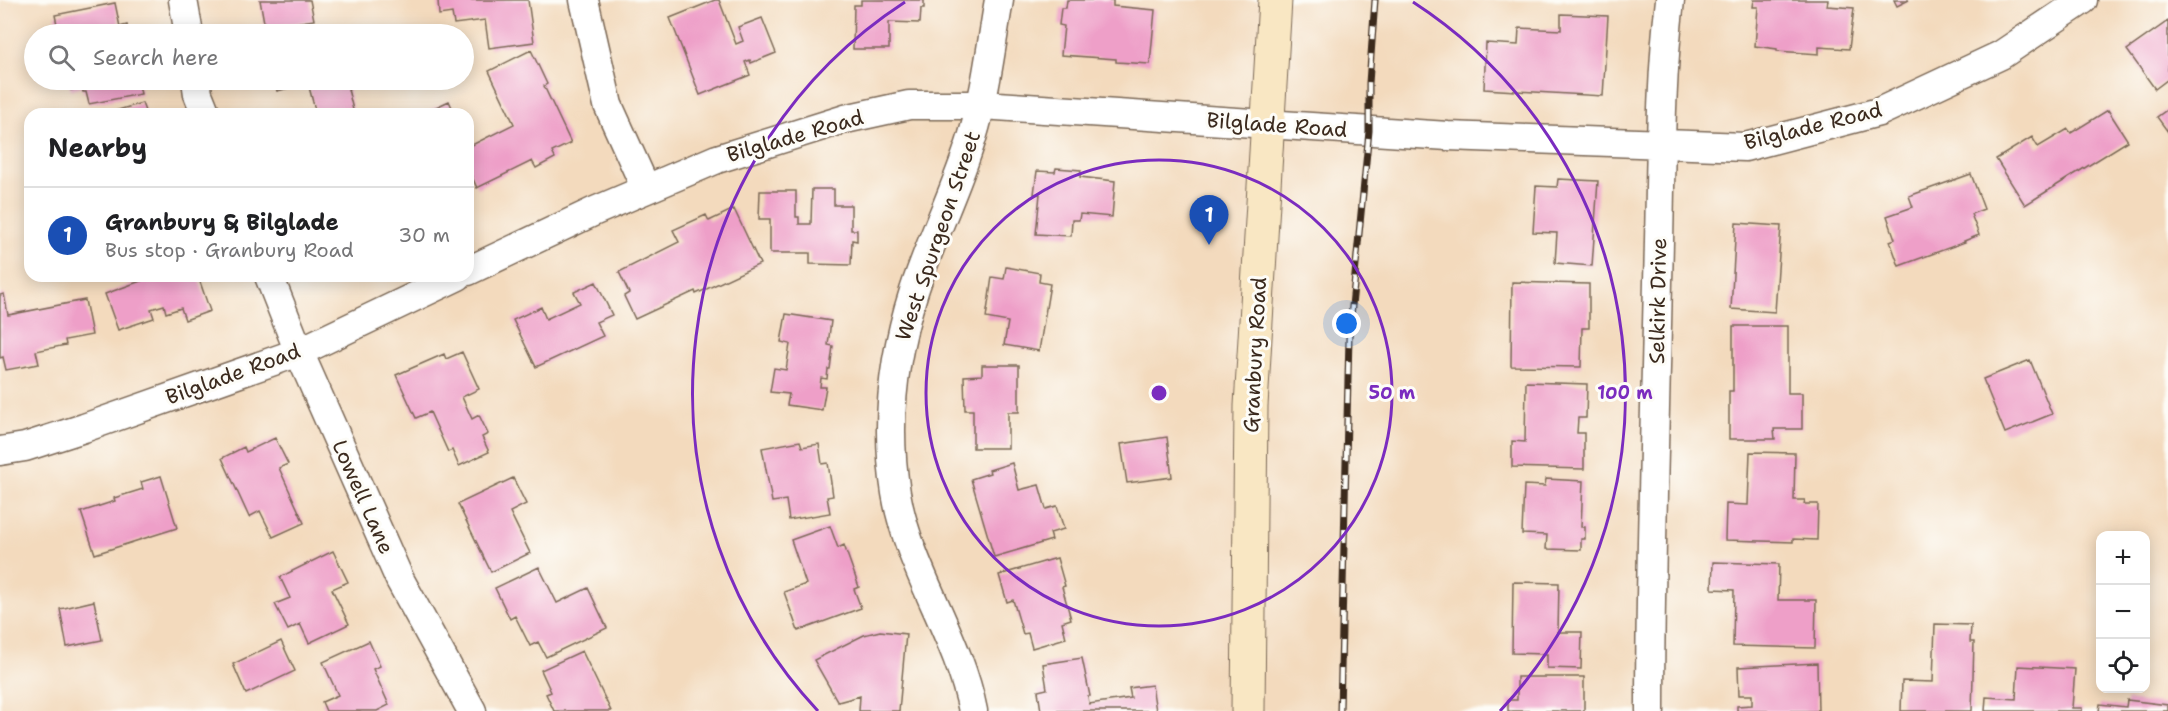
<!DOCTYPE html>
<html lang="en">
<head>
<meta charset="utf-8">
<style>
	:root { --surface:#fff; --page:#f6f6f6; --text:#202124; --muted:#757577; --line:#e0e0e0; --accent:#1f6fb2 }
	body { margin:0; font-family:"Shantell Sans",sans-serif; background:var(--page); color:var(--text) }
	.controls { position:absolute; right:18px; bottom:18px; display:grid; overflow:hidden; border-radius:12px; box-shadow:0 3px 15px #0003 }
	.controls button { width:54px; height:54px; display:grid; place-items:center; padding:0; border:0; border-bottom:2px solid var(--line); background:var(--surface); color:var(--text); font:30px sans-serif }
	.you { position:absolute; left:1347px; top:324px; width:21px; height:21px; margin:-15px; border:4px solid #fff; border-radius:50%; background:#1a73e8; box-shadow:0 0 0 9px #1a73e833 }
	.badge { display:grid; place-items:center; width:39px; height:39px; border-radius:50%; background:var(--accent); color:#fff; font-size:20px; font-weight:700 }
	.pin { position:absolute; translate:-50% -50px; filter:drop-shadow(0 2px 3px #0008) }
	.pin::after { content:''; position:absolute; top:32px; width:21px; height:18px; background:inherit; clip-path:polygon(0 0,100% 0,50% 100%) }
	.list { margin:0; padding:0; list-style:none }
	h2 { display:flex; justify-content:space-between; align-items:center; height:78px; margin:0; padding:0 24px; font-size:26px }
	h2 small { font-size:20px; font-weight:400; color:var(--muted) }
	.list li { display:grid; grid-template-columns:39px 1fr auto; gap:18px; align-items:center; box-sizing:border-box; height:96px; padding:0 24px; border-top:2px solid var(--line) }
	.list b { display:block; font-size:22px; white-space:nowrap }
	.list p { margin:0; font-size:20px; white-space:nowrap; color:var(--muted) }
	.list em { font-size:20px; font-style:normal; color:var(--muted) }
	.icon { flex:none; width:33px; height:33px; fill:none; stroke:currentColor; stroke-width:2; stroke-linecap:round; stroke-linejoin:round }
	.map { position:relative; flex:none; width:2168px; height:711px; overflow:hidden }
	.search { position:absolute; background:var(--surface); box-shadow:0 3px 15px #0003; left:24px; top:24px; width:450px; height:66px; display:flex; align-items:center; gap:15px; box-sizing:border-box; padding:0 21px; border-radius:33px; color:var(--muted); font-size:22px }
	.panel { position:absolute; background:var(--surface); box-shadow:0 3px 15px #0003; left:24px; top:108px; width:450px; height:174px; border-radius:18px }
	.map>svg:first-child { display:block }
	.building { fill:#ee9fc8 }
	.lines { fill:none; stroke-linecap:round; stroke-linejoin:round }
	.minor-casing { stroke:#7b6856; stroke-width:31 }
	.secondary-casing { stroke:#7b6856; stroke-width:35 }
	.minor { stroke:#fff; stroke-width:28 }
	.secondary { stroke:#f9e7c3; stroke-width:33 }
	.rail-casing { stroke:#3b2a1e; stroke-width:7 }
	.rail { stroke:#fdfcf7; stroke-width:4.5; stroke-dasharray:14; stroke-linecap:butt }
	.ring { fill:none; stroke:#7b2cbf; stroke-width:3 }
	.labels { text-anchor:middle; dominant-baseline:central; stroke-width:6; stroke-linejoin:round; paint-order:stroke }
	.street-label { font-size:21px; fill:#3b2a1e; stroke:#fdfcf7 }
	.centre { fill:#7b2cbf; stroke:#fdfcf7; stroke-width:3 }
	.ring-label { font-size:18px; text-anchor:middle; font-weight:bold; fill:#7b2cbf; stroke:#fdfcf7; stroke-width:6; stroke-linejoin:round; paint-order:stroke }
</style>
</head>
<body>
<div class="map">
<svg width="2168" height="711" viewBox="0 0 2168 711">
	<rect width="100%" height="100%" fill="#fdfcf7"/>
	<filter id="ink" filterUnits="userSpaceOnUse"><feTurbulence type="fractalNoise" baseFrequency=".0167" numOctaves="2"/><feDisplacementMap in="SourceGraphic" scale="12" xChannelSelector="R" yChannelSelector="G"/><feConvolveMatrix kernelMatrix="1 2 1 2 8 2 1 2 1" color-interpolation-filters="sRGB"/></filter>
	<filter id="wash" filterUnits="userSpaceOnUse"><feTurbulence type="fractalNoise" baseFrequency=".008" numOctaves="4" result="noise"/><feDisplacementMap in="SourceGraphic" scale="24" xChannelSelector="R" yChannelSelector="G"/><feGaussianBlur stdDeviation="1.35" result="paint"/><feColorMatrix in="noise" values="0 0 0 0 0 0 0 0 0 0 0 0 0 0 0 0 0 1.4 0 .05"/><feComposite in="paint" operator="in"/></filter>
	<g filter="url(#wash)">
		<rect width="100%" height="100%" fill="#f3dabd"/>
		<g id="blocks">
			<!-- building -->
			<path class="building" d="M260,0H310L314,20L265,28Z
				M438,0H528L534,42L489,48L485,20L454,24L452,13L439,15Z
				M715,0H719L736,44L743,41L738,27L762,18L776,53L751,63L750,60L745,62L750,75L700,95L670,18Z
				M861,0H924V8H921L920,23L889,22V49H853L854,5H861Z
				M1067,0H1113V6L1155,10L1150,64L1116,62V59L1061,55L1064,26L1059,25L1061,8H1066Z
				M1754,0H1828L1827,6L1854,8L1849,49L1819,47V54L1777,51V49L1755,46L1758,7H1753Z
				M1894,0H1909L1897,6Z
				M115,3L120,27L127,25L129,34H59L55,15Z
				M1561,14L1608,16L1603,96L1484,89L1486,43L1518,45L1519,28L1561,30Z
				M2168,21V82L2167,80L2155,89L2127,50Z
				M334,28L335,34H313Z
				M531,50L547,84L544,86L571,143L552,152L555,158L536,168L532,161L477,188L468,168V142L470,146L514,124L489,71Z
				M68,80H138L141,94L89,104L86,92H83L82,87L71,90Z
				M274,80H356L358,86L348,89L354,114H316L308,83L277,91Z
				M449,101L455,114H421Z
				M142,103L146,114H108V113Z
				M2168,109V132L2157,117Z
				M2108,110L2128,141L2025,205L1996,159L2032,137L2038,147L2068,129L2071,133Z
				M1056,168L1081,170L1080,177L1115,181L1112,217L1080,214L1079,220H1072L1071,236L1036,234L1040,194H1034L1037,171L1055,172Z
				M1971,174L1984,209L1971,214L1979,235L1964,241L1965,242L1899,266L1890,241L1895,239L1887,216L1913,207L1909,196Z
				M1558,179L1598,181L1592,266L1555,263L1557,233L1533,232L1536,186L1557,187Z
				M812,189H834V205H851V230H857V241L852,240L851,265L810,264V253H770V219H759L760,191H796V217H799V224H811Z
				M734,209L760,264L696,294L695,291L635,319L624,296L629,293L619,272L679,242L673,230L706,215L709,221Z
				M1736,223L1781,226L1775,312L1731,309Z
				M1006,267L1040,273L1039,282L1050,284L1039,351L1004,345L1008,322L986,318L992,277L1004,279Z
				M149,276H207L199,279L210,311L185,320L181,308L166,313L164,305L151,309L154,318L118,330L105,294L149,278Z
				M596,282L612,315L596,322L603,336L536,367L513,320L541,307L546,319L580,303L574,292Z
				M1512,282L1589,284V328H1582L1581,367L1511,366Z
				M4,294L8,315L85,300L92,335L65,340L66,345L36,351L39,364L6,370L3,357L0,358V295Z
				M786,314L831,321L828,345L833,346L830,369H828L827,379L821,378L820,387H826L822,410L787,405L789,394L770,392L774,368L786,370L790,344L781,342Z
				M1733,326H1788V393H1802V429H1774L1775,439H1729V391H1733Z
				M462,352L479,389L462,397L472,419L479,415L488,434L482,437L489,452L459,466L452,450L448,452L430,412L416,418L396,375L444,354L446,359Z
				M2030,360L2052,414L2005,433L1983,379Z
				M982,365H1019V412H1008V448H973V410H965L964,376L982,375Z
				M1526,382L1587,384L1586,418H1578L1577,433H1584V469L1512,467V441L1525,442Z
				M1167,437L1172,477L1127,483L1121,444Z
				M275,438L288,464L279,468L304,523L273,537L260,511L249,517L222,458L244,447L246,452Z
				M800,441L802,447L819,444L822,464L828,463L833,496L827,497L830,513L789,520L786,500L772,502L762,448Z
				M1750,452L1795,453L1794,500H1805L1804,504H1818L1817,540L1793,539V542L1725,540L1726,504L1748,505Z
				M1012,463L1019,490L1039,485L1046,509L1057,506L1064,529L1050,533L1052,540L994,557L971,479L990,473L989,470Z
				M161,476L177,528L95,554L81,512L115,501L114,498L143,489L141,482Z
				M513,478L526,504L510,512L530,553L491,572L458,504Z
				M1546,479L1583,481L1581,527H1585V539H1581V550L1546,549L1547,535L1522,534L1524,485L1545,486Z
				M830,526L838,548L844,545L859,587L854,589L861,608L798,631L784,592L806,584L791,540Z
				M333,551L348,582L332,589L349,624L309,643L300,624L288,630L275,604L290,598L280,577Z
				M1057,558L1065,586L1062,587L1071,619L1062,622L1066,638L1032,648L1028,633L1023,634L1013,600L1007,602L999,575Z
				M1713,562L1779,564L1778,600H1816L1815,648L1733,646L1734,590L1712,589Z
				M539,567L557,603L588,588L607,628L546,657L538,642L530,646L515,616L510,619L495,588Z
				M1513,582L1559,583L1558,632H1582L1581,669L1547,668V654L1512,653Z
				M94,601L102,640L67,647L60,609Z
				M1935,624L1971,625L1970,642H1974L1972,711H1901L1902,681L1933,682Z
				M880,631L906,634L899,711H859L860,696L838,702L814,660L864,635Z
				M281,641L295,671L246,694L233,664Z
				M369,641L380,666L373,669L389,705L377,711H326L322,702L338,695L323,662Z
				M582,651L611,711H554L546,694L551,692L541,670Z
				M1082,658L1090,696H1088L1089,704L1131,698L1129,688L1152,685L1156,711H1041L1038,691L1047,689L1043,664Z
				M1817,663L1818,711H1737V706L1752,705V695H1739L1738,667Z
				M2018,666L2075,669L2072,708H2082V711H1985L1986,697L2016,699Z
				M1517,677H1584V711H1508V700H1517Z
				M2127,700L2168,705V711H2099L2100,704L2126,707Z"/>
		</g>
	</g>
	<g filter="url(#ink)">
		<use href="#blocks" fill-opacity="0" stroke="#7b6856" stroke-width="1.5"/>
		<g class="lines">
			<defs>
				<path id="minor" d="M183,0L189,34
					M584,0L608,105L646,189
					M196,80L198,94L206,114
					M468,271L595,211L717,159L845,119L909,105H982L1448,136L1745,147L1879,112L2001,55L2083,0
					M269,276L299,352L400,580L472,711
					M0,451L25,447L84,428L299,352L458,276
					M973,711C958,635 909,570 896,493C885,425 893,356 914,291C931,239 956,190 972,138C986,93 991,46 999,0
					M1650,711C1650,567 1655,424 1658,281C1661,187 1659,93 1670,0"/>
				<path id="secondary" d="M1248,711L1251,406L1275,0"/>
			</defs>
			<!-- minor casing -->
			<use href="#minor" class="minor-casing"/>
			<!-- secondary casing -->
			<use href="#secondary" class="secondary-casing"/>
			<!-- minor -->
			<use href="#minor" class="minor"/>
			<!-- secondary -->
			<use href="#secondary" class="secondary"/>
			<defs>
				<path id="rail" d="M1340,711L1349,337L1369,131V83L1375,0"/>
			</defs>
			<!-- rail casing -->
			<use href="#rail" class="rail-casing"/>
			<!-- rail -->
			<use href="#rail" class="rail"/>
		</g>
	</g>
	<!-- distance rings -->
	<g class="ring">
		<circle cx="1159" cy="393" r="233"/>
		<path d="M818 711A466 466 0 0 1 905 2M1413 2A466 466 0 0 1 1500 711"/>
	</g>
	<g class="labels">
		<!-- street labels -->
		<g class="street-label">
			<text transform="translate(1277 125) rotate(4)">Bilglade Road</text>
			<text transform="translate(1813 126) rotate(-14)">Bilglade Road</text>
			<text transform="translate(795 136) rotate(-16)">Bilglade Road</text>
			<text transform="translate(938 236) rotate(-71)">West Spurgeon Street</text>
			<text transform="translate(1658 301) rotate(-89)">Selkirk Drive</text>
			<text transform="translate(1255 355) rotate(-87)">Granbury Road</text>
			<text transform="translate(233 374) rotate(-20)">Bilglade Road</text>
			<text transform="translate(363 497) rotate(66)">Lowell Lane</text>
		</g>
	</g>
	<circle cx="1159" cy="393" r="9" class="centre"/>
	<g class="ring-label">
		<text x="1392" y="399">50 m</text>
		<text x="1625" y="399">100 m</text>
	</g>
</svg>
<div class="controls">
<button>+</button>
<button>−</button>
<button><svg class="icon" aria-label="locate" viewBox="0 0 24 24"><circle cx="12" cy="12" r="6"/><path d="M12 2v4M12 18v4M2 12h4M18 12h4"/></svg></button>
</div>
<div class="you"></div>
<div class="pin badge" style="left:1209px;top:245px;background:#1a4fb4">1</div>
<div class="search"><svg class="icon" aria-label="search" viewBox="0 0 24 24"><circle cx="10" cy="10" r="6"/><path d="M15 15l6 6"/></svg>Search here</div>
<section class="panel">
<h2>Nearby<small></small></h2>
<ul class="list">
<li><span class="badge" style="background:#1a4fb4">1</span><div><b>Granbury &amp; Bilglade</b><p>Bus stop · Granbury Road</p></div><em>30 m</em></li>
</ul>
</section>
</div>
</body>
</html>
